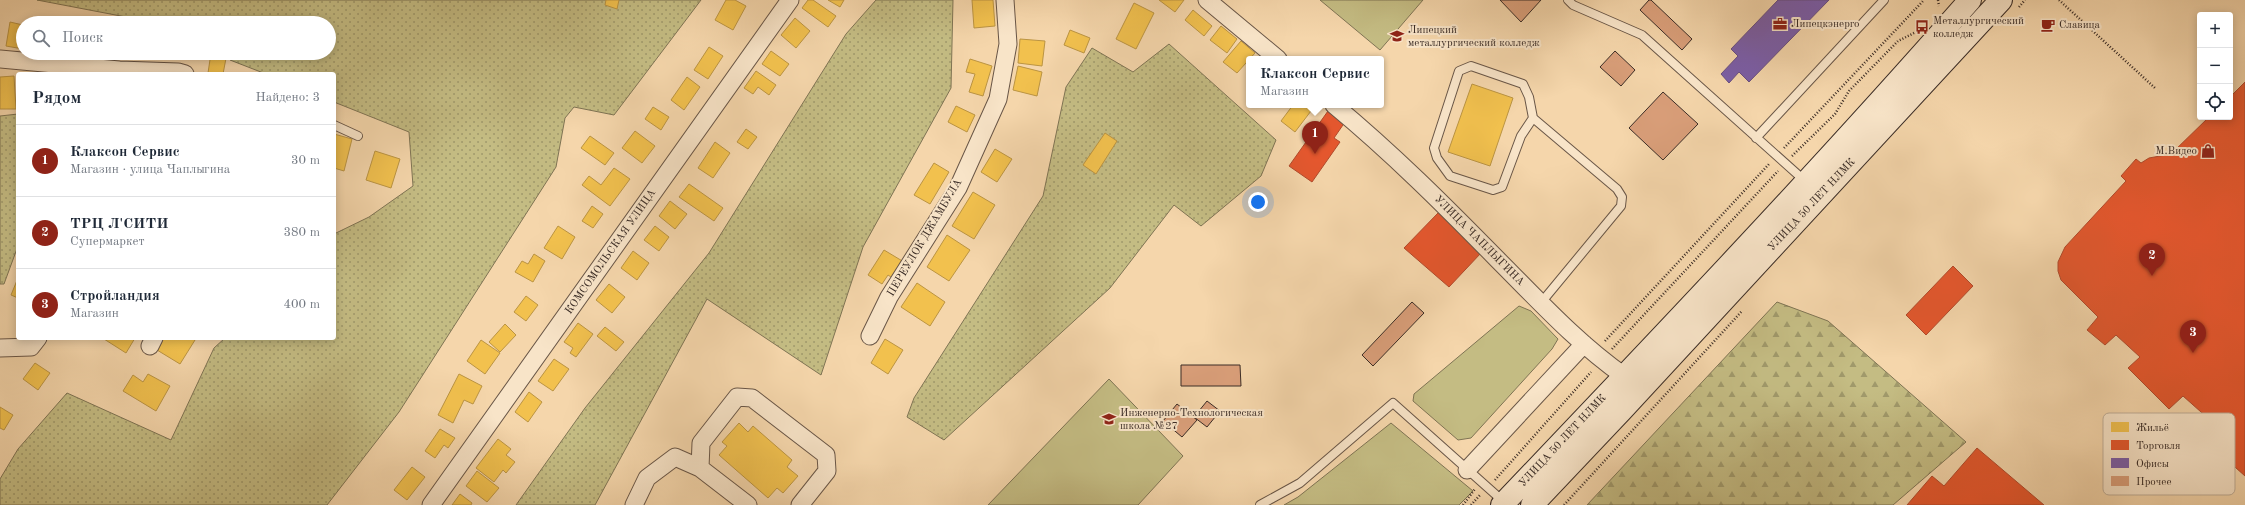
<!DOCTYPE html>
<html lang="ru">
<head>
<meta charset="utf-8">
<style>
	:root { --surface:#fff; --page:#f2f2f3; --text:#1f2937; --muted:#747a83; --line:#e0e1e3; --accent:#8f2418 }
	body { margin:0; font-family:"Old Standard TT",serif; background:var(--page); color:var(--text) }
	.controls { position:absolute; right:12px; top:12px; display:grid; overflow:hidden; border-radius:4px; box-shadow:0 2px 10px #0003 }
	.controls button { width:36px; height:36px; display:grid; place-items:center; padding:0; border:0; border-bottom:1px solid var(--line); background:var(--surface); color:var(--text); font:20px sans-serif }
	.you { position:absolute; left:1258px; top:202px; width:14px; height:14px; margin:-10px; border:3px solid #fff; border-radius:50%; background:#1a73e8; box-shadow:0 0 0 6px #1a73e833 }
	.badge { display:grid; place-items:center; width:26px; height:26px; border-radius:50%; background:var(--accent); color:#fff; font-size:13px; font-weight:700 }
	.pin { position:absolute; translate:-50% -33px; filter:drop-shadow(0 1px 2px #0008) }
	.pin::after { content:''; position:absolute; top:21px; width:14px; height:12px; background:inherit; clip-path:polygon(0 0,100% 0,50% 100%) }
	.popup { position:absolute; left:1246px; top:56px; width:138px; height:52px; box-sizing:border-box; display:grid; place-content:center; border-radius:4px; background:var(--surface); filter:drop-shadow(0 1px 3px #0005); font-size:13px; white-space:nowrap; color:var(--muted) }
	.popup b { font-size:15px; color:var(--text) }
	.popup::after { content:''; position:absolute; left:50%; top:100%; margin-left:-8px; border:8px solid transparent; border-top-color:var(--surface) }
	.list { margin:0; padding:0; list-style:none }
	h2 { display:flex; justify-content:space-between; align-items:center; height:52px; margin:0; padding:0 16px; font-size:17px }
	h2 small { font-size:13px; font-weight:400; color:var(--muted) }
	.list li { display:grid; grid-template-columns:26px 1fr auto; gap:12px; align-items:center; box-sizing:border-box; height:72px; padding:0 16px; border-top:1px solid var(--line) }
	.list b { display:block; font-size:15px; white-space:nowrap }
	.list p { margin:0; font-size:13px; white-space:nowrap; color:var(--muted) }
	.list em { font-size:13px; font-style:normal; color:var(--muted) }
	.icon { flex:none; width:22px; height:22px; fill:none; stroke:currentColor; stroke-width:2; stroke-linecap:round; stroke-linejoin:round }
	.map { position:relative; flex:none; width:2245px; height:505px; overflow:hidden }
	.search { position:absolute; background:var(--surface); box-shadow:0 2px 10px #0003; left:16px; top:16px; width:320px; height:44px; display:flex; align-items:center; gap:10px; box-sizing:border-box; padding:0 14px; border-radius:22px; color:var(--muted); font-size:15px }
	.panel { position:absolute; background:var(--surface); box-shadow:0 2px 10px #0003; left:16px; top:72px; width:320px; height:268px; border-radius:4px }
	.map>svg:first-child { display:block }
	.grass { fill:#c4bc83; stroke:#7f7454 }
	.forest { fill:url(#forest-firs); stroke:#7f7454 }
	.garden { fill:url(#garden-dots); stroke:#7f7454 }
	.homes { fill:#f2c14e; stroke:#bb9442 }
	.shops { fill:#e4572e; stroke:#b14a2c }
	.offices { fill:#7b5ea7; stroke:#684f80 }
	.building { fill:#da9f7a; stroke:#3a2c26 }
	.lines { fill:none; stroke-linecap:round; stroke-linejoin:round }
	.service-casing { stroke:#695647; stroke-width:10 }
	.minor-casing { stroke:#695647; stroke-width:19 }
	.secondary-casing { stroke:#3a2c26; stroke-width:24 }
	.path { stroke:#3a2c26; stroke-width:2.5; stroke-dasharray:1 2; stroke-linecap:butt }
	.service { stroke:#f8e4c8; stroke-width:8 }
	.minor { stroke:#f8e4c8; stroke-width:17 }
	.secondary { stroke:#f8e4c8; stroke-width:22 }
	.labels { text-anchor:middle; dominant-baseline:central; stroke-width:4; stroke-linejoin:round; paint-order:stroke }
	.poi-label { font-size:11px; fill:#3a2c26; stroke:#f8e4c8; text-anchor:start }
	.street-label { font-size:11px; fill:#3a2c26; stroke:#f8e4c8 }
	.key { fill:#f8e4c8; stroke:#bfad97; stroke-width:1 }
	.key-label { font-size:11px; fill:#3a2c26 }
</style>
</head>
<body>
<div class="map">
<svg width="2245" height="505" viewBox="0 0 2245 505">
	<defs>
		<pattern id="forest-firs" width="22" height="20" patternUnits="userSpaceOnUse"><rect width="22" height="20" fill="#c4bc83"/><path d="M5 1l3.5 6h-7zM16 11l3.5 6h-7z" fill="#a0996b"/></pattern>
		<pattern id="garden-dots" width="8" height="8" patternUnits="userSpaceOnUse"><rect width="8" height="8" fill="#c4bc83"/><path d="M2 2h.1M6 6h.1" fill="none" stroke="#a0996b" stroke-width="1.8" stroke-linecap="round"/></pattern>
	</defs>
	<rect width="100%" height="100%" fill="#f5d6ab"/>
	<filter id="stains"><feTurbulence type="fractalNoise" baseFrequency=".005" numOctaves="4"/><feColorMatrix values="0 0 0 0 .2 0 0 0 0 .09 0 0 0 0 .02 0 0 0 .5 -.17"/></filter>
	<radialGradient id="worn" r=".72"><stop offset=".6" stop-color="#630" stop-opacity="0"/><stop offset="1" stop-color="#630" stop-opacity=".3"/></radialGradient>
	<!-- grass -->
	<path class="grass" d="M1320,0H1423L1380,50Z
		M1519,306L1531,311L1558,339L1552,349L1471,438L1458,440L1413,401L1414,394Z
		M1109,379L1183,456L1138,505H988Z
		M1391,423L1473,491L1459,505H1284L1298,497Z"/>
	<!-- forest -->
	<path class="forest" d="M1777,302L1828,321L1966,442L1893,505H1587Z"/>
	<!-- garden -->
	<path class="garden" d="M37,0H701L614,115L574,107L565,118L556,167L399,412L327,505H0V479L18,449L67,393L171,440L214,348L225,338H334V234L369,217L413,186L409,132L334,102V74H266L230,60L232,53H329V23H140L126,17Z
		M876,0H953L951,88L863,247L821,375L707,299L595,505H516L585,408L709,253L846,34Z
		M1169,44L1276,140L1261,176L1201,226L1174,205L1110,288L944,440L907,417L914,398L1043,196L1066,87L1092,48L1133,72Z
		M18,114V246L4,284H0V116Z"/>
	<!-- homes -->
	<path class="homes" d="M606,0H619L617,9L605,5Z
		M726,0H735L746,6L733,30L715,20Z
		M808,0H813L836,16L828,27L802,8Z
		M828,0H844L840,7Z
		M972,0H993L995,26L974,28Z
		M1159,0H1184L1175,12Z
		M1134,3L1154,13L1136,49L1116,39Z
		M1193,10L1212,26L1204,36L1185,20Z
		M795,18L810,31L796,48L781,35Z
		M10,22L23,25V49L6,46Z
		M1221,26L1237,39L1227,53L1210,40Z
		M1070,30L1090,38L1084,53L1064,45Z
		M1020,39L1045,41L1042,66L1018,63Z
		M1241,41L1255,53L1237,73L1223,62Z
		M709,47L723,56L708,79L694,70Z
		M771,51L789,64L780,76L762,64Z
		M211,53H227L223,74L208,73Z
		M970,59L992,66L983,96L969,92L975,74L966,72Z
		M1018,66L1042,72L1037,96L1013,90Z
		M756,71L776,85L769,95L758,87L753,94L744,88Z
		M14,76L16,109H0V77Z
		M687,77L700,87L684,110L671,100Z
		M1472,84L1513,98L1490,166L1448,152Z
		M1293,105H1311L1314,107L1295,132L1281,121Z
		M956,106L975,115L967,132L948,122Z
		M653,107L669,117L661,130L645,119Z
		M746,129L757,137L748,149L737,142Z
		M635,131L655,146L642,163L622,148Z
		M1105,133L1117,141L1096,174L1083,165Z
		M334,134L352,139L344,171L334,168Z
		M590,136L614,153L605,165L581,148Z
		M715,142L730,153L713,178L698,168Z
		M995,149L1012,159L997,182L981,172Z
		M375,151L400,159L391,188L366,180Z
		M934,163L949,172L930,204L914,195Z
		M614,168L630,179L610,206L582,185L589,176L601,185Z
		M689,184L723,208L714,221L679,197Z
		M973,192L995,205L974,239L952,226Z
		M670,201L687,214L675,229L659,216Z
		M592,206L603,214L593,228L582,221Z
		M558,226L575,237L562,259L544,248Z
		M655,226L669,237L659,251L644,240Z
		M947,235L970,250L949,281L927,267Z
		M884,250L904,262L894,279L888,275L882,284L868,275Z
		M633,251L649,263L637,280L621,268Z
		M534,254L545,261L533,282L515,272L522,261L528,264Z
		M18,278V298L11,295Z
		M917,283L945,302L930,326L901,307Z
		M609,284L625,297L612,313L596,300Z
		M526,296L538,305L526,321L514,312Z
		M578,323L593,334L576,357L570,353L573,348L564,342Z
		M505,324L516,335L500,352L489,342Z
		M605,327L624,342L616,351L597,336Z
		M105,338H135L126,353L104,339Z
		M164,338H192L195,340L180,364L157,350Z
		M885,339L903,350L888,374L871,363Z
		M481,340L500,353L485,374L467,361Z
		M554,359L569,369L553,391L538,381Z
		M35,363L50,373L38,390L23,379Z
		M148,374L170,386L156,411L123,391L133,375L143,382Z
		M459,374L482,386L473,404L464,400L453,423L438,415Z
		M529,392L542,402L528,422L515,412Z
		M0,407L13,415L4,430L0,428Z
		M739,423L748,432L753,426L792,460L787,467L798,476L783,493L777,488L768,498L719,455L727,446L722,442Z
		M440,429L455,438L448,448L444,445L435,458L425,451Z
		M498,439L511,449L506,455L515,462L506,473L503,470L494,482L476,468Z
		M412,467L425,477L407,500L394,490Z
		M477,471L499,488L487,502L466,486Z
		M460,494L472,503L471,505H452Z"/>
	<!-- shops -->
	<path class="shops" d="M2245,82V476L2207,442L2219,428L2183,396L2169,409L2128,368L2140,357L2116,335L2105,345L2087,330L2098,317L2061,280L2058,271V262L2065,247L2126,181L2121,176L2136,159L2141,163L2149,158L2171,154L2209,117H2230V97Z
		M1328,111L1345,122L1334,138L1340,142L1312,182L1289,166Z
		M1439,212L1481,253L1449,287L1404,248Z
		M1953,266L1973,286L1926,335L1906,315Z
		M1977,448L2044,505H1907L1932,476L1944,486Z"/>
	<!-- offices -->
	<path class="offices" d="M1778,0H1829L1749,82L1739,72L1729,83L1721,74L1738,56L1731,49Z"/>
	<!-- building -->
	<path class="building" d="M1500,0H1541L1521,22Z
		M1649,0H1651L1692,39L1682,50L1640,10Z
		M1615,51L1635,70L1621,86L1600,67Z
		M1663,92L1698,124L1663,160L1629,128Z
		M1412,302L1424,313L1373,366L1362,355Z
		M1181,365H1240L1241,386H1181Z
		M1207,401L1220,411L1207,427L1194,417Z
		M1177,404L1197,420L1182,437L1163,421Z"/>
	<g class="lines">
		<defs>
			<path id="service" d="M1568,0L1573,5L1642,35L1805,181
				M1533,118L1521,136L1502,187L1493,190L1450,176L1437,158L1434,148L1459,71L1471,66L1523,84L1529,97L1533,118L1617,189L1622,197L1621,206L1540,304
				M334,125L358,136
				M1756,138L1884,0
				M1260,505L1300,483L1393,403L1504,502"/>
			<path id="minor" d="M1207,0L1278,59
				M0,59L119,70
				M119,74V70L178,72L185,74
				M1334,105C1392,153 1445,206 1497,259C1538,300 1577,343 1624,376
				M870,336L889,297L958,188L998,99L1008,44L1005,0
				M150,346L154,338
				M0,348L31,347L38,338
				M700,468L701,443L737,397L752,398L826,455L827,471L800,505
				M1467,470L1584,344
				M431,505L790,0
				M634,505L647,478L675,457L700,468L748,505"/>
			<path id="secondary" d="M1502,505C1660,339 1819,172 1970,0
				M1532,505L1622,410L2001,0"/>
		</defs>
		<!-- service casing -->
		<use href="#service" class="service-casing"/>
		<!-- minor casing -->
		<use href="#minor" class="minor-casing"/>
		<!-- secondary casing -->
		<use href="#secondary" class="secondary-casing"/>
		<!-- path -->
		<path class="path" d="M1938,0L1939,6
			M2059,0L2155,88
			M2019,7L2025,0
			M1784,148L1924,0
			M1792,156L1835,114L1849,91L1898,41L1916,32
			M1605,341L1770,163
			M1612,349L1778,171
			M1495,480L1591,372
			M1463,505L1475,489
			M1471,505L1480,495
			M1564,505L1742,311"/>
		<!-- service -->
		<use href="#service" class="service"/>
		<!-- minor -->
		<use href="#minor" class="minor"/>
		<!-- secondary -->
		<use href="#secondary" class="secondary"/>
	</g>
	<!-- icons -->
	<defs>
		<symbol id="office-bare" viewBox="-9 -9 18 18"><path d="M-6-3h4V-5.5h4V-3h4V5H-6ZM-1-4.5V-3h2v-1.5ZM-6 0V1H6V0Z" fill="#8f2418" stroke="#f8e4c8" stroke-width="2.5" paint-order="stroke"/></symbol>
		<symbol id="cafe-bare" viewBox="-9 -9 18 18"><path d="M-5.5-4.5H6V0H3Q3 3.5 0 3.5H-2.5Q-5.5 3.5-5.5 0ZM3-3.2v2h1.7v-2ZM-6 4.5H4V6H-6Z" fill="#8f2418" stroke="#f8e4c8" stroke-width="2.5" paint-order="stroke"/></symbol>
		<symbol id="bus-bare" viewBox="-9 -9 18 18"><path d="M-5-6H5V4H4V6H2V4H-2V6H-4V4H-5ZM-3.5-4V0h7V-4ZM-3.5 1.2v1.5H-2V1.2ZM2 1.2v1.5H3.5V1.2Z" fill="#8f2418" stroke="#f8e4c8" stroke-width="2.5" paint-order="stroke"/></symbol>
		<symbol id="university-bare" viewBox="-9 -9 18 18"><path d="M0-5L7-2L0 1L-7-2ZM-4 1L0 2.5L4 1V4Q0 6-4 4Z" fill="#8f2418" stroke="#f8e4c8" stroke-width="2.5" paint-order="stroke"/></symbol>
		<symbol id="shop-bare" viewBox="-9 -9 18 18"><path d="M-5-2.5h2.3a2.7 3.5 0 0 1 5.4 0H5L5.5 6h-11ZM-1.5-2.5h3a1.5 2.3 0 0 0-3 0Z" fill="#8f2418" stroke="#f8e4c8" stroke-width="2.5" paint-order="stroke"/></symbol>
		<symbol id="school-bare" viewBox="-9 -9 18 18"><path d="M0-5L7-2L0 1L-7-2ZM-4 1L0 2.5L4 1V4Q0 6-4 4Z" fill="#8f2418" stroke="#f8e4c8" stroke-width="2.5" paint-order="stroke"/></symbol>
	</defs>
	<g fill-rule="evenodd">
		<use href="#office-bare" x="1770" y="14" width="20" height="20"/>
		<use href="#cafe-bare" x="2038" y="15" width="20" height="20"/>
		<use href="#bus-bare" x="1912" y="17" width="20" height="20"/>
		<use href="#university-bare" x="1387" y="26" width="20" height="20"/>
		<use href="#shop-bare" x="2198" y="141" width="20" height="20"/>
		<use href="#school-bare" x="1099" y="409" width="20" height="20"/>
	</g>
	<g class="labels">
		<!-- poi labels -->
		<g class="poi-label">
			<text x="1933" y="21">Металлургический<tspan x="1933" dy="13">колледж</tspan></text>
			<text x="1791" y="24">Липецкэнерго</text>
			<text x="2059" y="25">Славица</text>
			<text x="1408" y="30">Липецкий<tspan x="1408" dy="13">металлургический колледж</tspan></text>
			<text x="2197" y="151" text-anchor="end">М.Видео</text>
			<text x="1120" y="413">Инженерно-Технологическая<tspan x="1120" dy="13">школа №27</tspan></text>
		</g>
		<!-- street labels -->
		<g class="street-label">
			<text transform="translate(1812 205) rotate(-47)">УЛИЦА 50 ЛЕТ НЛМК</text>
			<text transform="translate(925 238) rotate(-59)">ПЕРЕУЛОК ДЖАМБУЛА</text>
			<text transform="translate(1479 241) rotate(45)">УЛИЦА ЧАПЛЫГИНА</text>
			<text transform="translate(611 252) rotate(-55)">КОМСОМОЛЬСКАЯ УЛИЦА</text>
			<text transform="translate(1563 441) rotate(-47)">УЛИЦА 50 ЛЕТ НЛМК</text>
		</g>
	</g>
	<!-- legend -->
	<rect x="2103" y="413" width="132" height="82" rx="6" class="key"/>
	<rect x="2111" y="422" width="18" height="10" fill="#f2c14e"/>
	<rect x="2111" y="440" width="18" height="10" fill="#e4572e"/>
	<rect x="2111" y="458" width="18" height="10" fill="#7b5ea7"/>
	<rect x="2111" y="476" width="18" height="10" fill="#da9f7a"/>
	<g class="key-label">
		<text x="2136" y="431">Жильё</text>
		<text x="2136" y="449">Торговля</text>
		<text x="2136" y="467">Офисы</text>
		<text x="2136" y="485">Прочее</text>
	</g>
	<rect width="100%" height="100%" filter="url(#stains)"/>
	<rect width="100%" height="100%" fill="url(#worn)"/>
</svg>
<div class="controls">
<button>+</button>
<button>−</button>
<button><svg class="icon" aria-label="locate" viewBox="0 0 24 24"><circle cx="12" cy="12" r="6"/><path d="M12 2v4M12 18v4M2 12h4M18 12h4"/></svg></button>
</div>
<div class="you"></div>
<div class="pin badge" style="left:1315px;top:154px">1</div>
<div class="popup"><b>Клаксон Сервис</b>Магазин</div>
<div class="pin badge" style="left:2152px;top:276px">2</div>
<div class="pin badge" style="left:2193px;top:353px">3</div>
<div class="search"><svg class="icon" aria-label="search" viewBox="0 0 24 24"><circle cx="10" cy="10" r="6"/><path d="M15 15l6 6"/></svg>Поиск</div>
<section class="panel">
<h2>Рядом<small>Найдено: 3</small></h2>
<ul class="list">
<li><span class="badge">1</span><div><b>Клаксон Сервис</b><p>Магазин · улица Чаплыгина</p></div><em>30 m</em></li>
<li><span class="badge">2</span><div><b>ТРЦ Л'СИТИ</b><p>Супермаркет</p></div><em>380 m</em></li>
<li><span class="badge">3</span><div><b>Стройландия</b><p>Магазин</p></div><em>400 m</em></li>
</ul>
</section>
</div>
</body>
</html>
